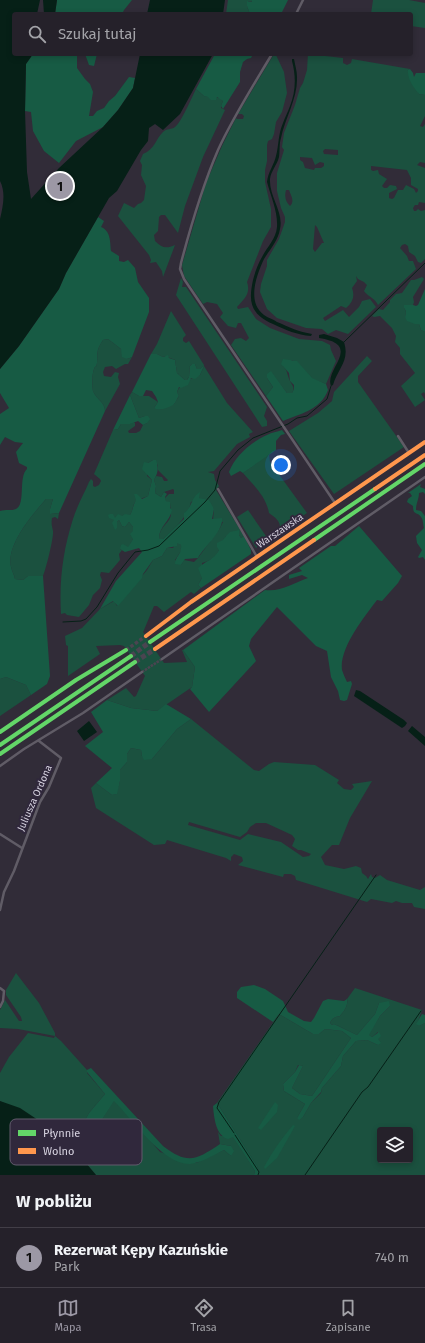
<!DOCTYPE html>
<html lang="pl">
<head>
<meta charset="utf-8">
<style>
	:root { --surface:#25212a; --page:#312e36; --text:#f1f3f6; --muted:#a3a3a8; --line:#423e47; --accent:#9c98a5 }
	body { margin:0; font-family:"Fira Sans",sans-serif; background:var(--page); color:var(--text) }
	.controls { position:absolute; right:12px; bottom:12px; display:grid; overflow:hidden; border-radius:4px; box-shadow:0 2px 6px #0003 }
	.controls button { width:36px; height:36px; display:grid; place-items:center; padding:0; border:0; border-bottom:1px solid var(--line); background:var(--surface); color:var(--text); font:20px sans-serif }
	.you { position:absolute; left:281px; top:465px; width:14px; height:14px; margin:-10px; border:3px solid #fff; border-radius:50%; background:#1a73e8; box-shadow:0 0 0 6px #1a73e833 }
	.badge { display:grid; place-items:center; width:26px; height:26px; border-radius:50%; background:var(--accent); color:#111; font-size:13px; font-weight:700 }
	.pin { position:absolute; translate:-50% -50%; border:2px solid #fff; box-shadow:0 1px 4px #0006 }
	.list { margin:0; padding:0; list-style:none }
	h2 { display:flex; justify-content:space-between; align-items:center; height:52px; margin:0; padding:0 16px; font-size:17px }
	h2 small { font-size:13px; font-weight:400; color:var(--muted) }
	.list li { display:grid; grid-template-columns:26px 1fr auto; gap:12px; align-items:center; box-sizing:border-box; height:60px; padding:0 16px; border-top:1px solid var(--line) }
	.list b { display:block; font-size:15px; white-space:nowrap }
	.list p { margin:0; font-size:13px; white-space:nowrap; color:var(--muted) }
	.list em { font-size:13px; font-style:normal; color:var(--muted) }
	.icon { flex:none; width:22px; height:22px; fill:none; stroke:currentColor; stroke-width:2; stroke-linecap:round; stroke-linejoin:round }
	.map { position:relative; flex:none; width:425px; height:1175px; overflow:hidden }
	.search { position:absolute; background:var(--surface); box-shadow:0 2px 6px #0003; left:12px; right:12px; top:12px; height:44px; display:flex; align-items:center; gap:10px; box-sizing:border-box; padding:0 14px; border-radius:4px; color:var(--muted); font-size:15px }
	.sheet { height:112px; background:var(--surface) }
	nav { display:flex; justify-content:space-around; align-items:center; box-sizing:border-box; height:56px; border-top:1px solid var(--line); background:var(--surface); font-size:11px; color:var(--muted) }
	nav a { display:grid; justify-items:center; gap:2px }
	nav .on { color:var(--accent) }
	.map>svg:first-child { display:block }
	.green { fill:#1b513f; fill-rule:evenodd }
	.forest { fill:#175b44 }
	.water { fill:#062017 }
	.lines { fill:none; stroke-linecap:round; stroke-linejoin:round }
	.stream { stroke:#062017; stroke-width:1 }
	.street-tunnel { stroke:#4a4551; stroke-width:2.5; stroke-dasharray:2.5 1; stroke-linecap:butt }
	.secondary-tunnel { stroke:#4a4551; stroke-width:3.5; stroke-dasharray:3.5 2; stroke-linecap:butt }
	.highway-tunnel { stroke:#4a4551; stroke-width:5; stroke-dasharray:5 2.5; stroke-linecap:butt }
	.street { stroke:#605c66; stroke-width:2.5 }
	.fast { stroke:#63d668; stroke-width:4 }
	.slow { stroke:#ff974d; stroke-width:4 }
	.labels { text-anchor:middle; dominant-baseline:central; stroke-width:4; stroke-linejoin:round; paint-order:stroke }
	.street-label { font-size:10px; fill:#d6d2df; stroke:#30283c }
	.key { fill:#30283c; stroke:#625b6d; stroke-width:1 }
	.key-label { font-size:11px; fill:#d6d2df }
</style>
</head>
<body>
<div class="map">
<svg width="425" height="1175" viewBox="0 0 425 1175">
	<rect width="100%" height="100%" fill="#312c38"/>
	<!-- green -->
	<path class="green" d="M228,0H252L253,2L248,1L247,6L250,14H226Z
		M373,0H409L425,3V28L411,26V14H371Z
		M274,54L276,55L284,72L287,93L282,112L276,122L274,134L272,139L268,141L267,145V161L265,170V182L271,209V227L263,241L247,282C251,294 244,299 237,307L238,309L248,307L256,319L270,328L299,339L322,341L330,345L331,350L336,361L326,384C322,382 318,381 314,380C305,375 302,363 292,360L283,366C288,371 287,375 290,381C293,387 295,387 292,393H287L271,372L267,378L273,387L266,396L231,345L235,339L241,338L246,341L249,338L241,323H238L236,328L228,326L220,317L223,313L217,304L207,302L203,304L184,276L182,265L206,183L222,146L236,118L237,119H243L244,116L242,114H238Z
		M308,54L343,58V63L347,65L351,63L352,59L410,69L408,70L419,94L425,95V116L420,126L423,127L425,124V163L420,162L417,165L425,168V203L419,202L418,205H415L413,208L414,211H416L418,209L421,211L425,210V259L421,263L418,262L415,256L409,252L408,246L405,244L402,245L400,248L407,256L409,261H413L416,269L378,305C374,297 368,297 364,291L367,285L364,282L358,279L356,276L357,281L352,288C355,296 353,302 346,308L341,306L323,318L325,321L343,310L349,317L359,307L362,301L370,299L376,307L348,334L336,330L328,334L322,329L306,328L277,318L267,309L260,292L261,284L267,266V260L279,239L285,222V217L281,208L277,191V173L284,150L282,147L284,133L295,105L300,88L303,83L307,70ZM325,149L338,150V155L324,154L323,151ZM300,157L312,158L315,165L320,162L324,163V166L321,168H315L314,170L305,168L303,162L300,160ZM371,166L407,170L411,178V185L418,189V191L416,193L414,189L406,185L403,190H398L394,198L392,199L389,198V193L397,189L396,186L390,185L387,188H384L382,186L387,179L379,174L378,170L373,171L371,170ZM286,190H289C291,196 295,201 290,206C286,202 284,197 286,190ZM315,225L317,227L324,243H322L315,252L313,249Z
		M196,89L204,96L220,98L223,101L221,106V108L225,110L203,157L185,206L178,233L165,215H161L159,217L158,231L154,235L155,241C162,248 166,249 175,245L163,277L162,271L156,262L150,263L151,260L149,255L118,216L124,203L134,208L138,204L141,203L144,200L146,186L141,175L142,165L140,161L143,154C155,149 155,140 163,132C167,128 171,130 175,127C181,123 192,97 196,89Z
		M422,277L424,279L413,297L414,302L413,305H404V308L406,311L405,317L419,324L421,330L425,332V394L424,392L421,394L425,400L415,407L401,386L415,373L400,354V348L395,342L396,336L392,328L380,316L374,317L372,316L379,309L383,310L390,302V300L396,294L402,293L411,280H414Z
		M181,278L183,282L182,287H186L267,407L264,416L267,421V426L262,427L176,295Z
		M171,311L186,335L183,338V341L186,343L189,341L204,365L200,369H197L195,364H192L190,366L189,377L187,380H185L177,373L175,360L165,356L163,357L157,354H151L157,344Z
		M108,339L121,349L127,359L132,357L128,364H125L116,369L112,366L105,367L103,372L104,376L111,377L115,372L119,373L118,377L120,384L105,411C105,402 96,399 93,391C92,385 92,374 94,369C96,364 96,369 97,363C98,351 96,351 103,340Z
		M367,356L372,361L358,376V382L404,447L334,494L289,431L318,413L332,401L334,392Z
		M204,366L227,403L253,432L249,434L250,437L237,444L214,471L208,472L214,474L215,480L219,486L216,490L244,536L241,538L239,535L226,536C218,549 220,558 202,563V578L198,585L201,588L194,594L191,592L164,612L157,606H154L144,630L143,632L164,663L187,662L182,650H183L195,667L192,687L157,711L131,708L107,700L126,688L134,697L136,696L144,678L145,676L124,646L120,645L96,646L100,654L68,676V646L66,645L65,636L82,628L100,609L114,601L117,606L147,570L153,560L162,556L167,548H173L177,542L181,545V551L175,560L181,565L184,560L194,562L198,558L220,528L223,522L213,520L214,509L199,498L191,502C187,518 175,528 163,539H160L159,537C160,526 171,522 171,514C171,510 170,507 170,503L166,501L165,498L169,494H174V490L173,489L164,492L161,497L155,493L156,486L154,480L156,476L162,477L164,481H167L168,480L158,470V465L153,460L148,463L147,476L152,480L148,496C144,498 137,499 135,502C133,505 133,510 130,515L122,516L114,520L117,528V522L119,520L122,526L125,527L129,522L133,527V539L128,548L120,549L122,550L119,554L120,560L109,573L101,572L100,575L102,580L100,588L93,595L89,605L79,617L67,615L65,613L61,614C59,581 63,550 73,519C77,506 84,494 89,482L91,479L93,481V486L95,487L99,485L101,481L100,479L94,474L113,430L118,429L121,424H130L133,422L135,423V426L128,431L129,433H136L140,431L143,425L147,423L145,416L139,418L130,395L132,392L139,396H149L158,402L154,408L174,404L179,396L177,392C181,383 191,378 200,375Z
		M269,454L270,462L307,513L279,532C282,522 277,519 269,513C266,496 254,486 243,473Z
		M46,499H53L50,509L51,514L59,513L58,519L55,517L52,518C51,524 52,526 53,531C54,537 46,569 43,576H28L23,580L15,579C14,575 12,571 11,567C6,545 32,515 46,499Z
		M248,510L268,539L256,548L237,517Z
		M6,677L26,685L31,695L0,716V679Z
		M191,719L254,770L259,771L269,764L274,762L315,765L339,780L337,783L344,789L351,790L354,787L352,784L372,781L350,818L339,845H332L321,857L325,865L344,869L356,866L361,868L362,873L366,876L368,879L371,874L372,877L375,878L380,875L387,880L420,890L425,887V909L414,907L412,903H402L396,901L392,903L371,899L367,902L296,880L295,876L291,874H284L283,877L238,865L243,861L242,857L234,854L231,857V861L226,858L167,840L165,844L154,845L96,808L91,788L96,783L112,795L116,794L120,781V770L127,762V754L131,748L141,750L142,756L152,759L177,729ZM189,822L240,837L247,832L250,827L256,823H266L292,835L295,839L292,846L298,850H301L311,854L309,856L303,857L281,842L248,834L240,840L188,825Z
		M16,973L39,1003L55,1033V1036L61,1041L87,1070V1073L105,1094L89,1113L77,1135L65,1138L80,1144L84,1139L96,1129L114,1100L160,1152L196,1163L224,1150L231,1156V1146L220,1144L218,1132L221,1136H233L255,1171L254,1175H96L80,1156L61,1140L44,1124L0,1101V1073L9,1057L28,1033L54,1038L55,1036L18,1029L0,1028V1010L5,1000L19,1021H22L21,1017L6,995V990Z
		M355,988L422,1010L417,1024L419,1026L425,1023V1175H259V1171L257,1166L217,1103L279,1014L313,1034H319L325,1029L342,1031L351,1038L312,1096L300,1094L292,1088L303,1066L298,1065L295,1072L283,1084L284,1091L305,1104L297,1118L303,1117L311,1103L321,1093L322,1088L341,1066L343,1056L356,1041L367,1040L378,1045V1032L372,1037L368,1035L380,1016L390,1006L379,1003L375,1014L357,1035L334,1024L332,1025L330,1023C332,1018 335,1017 340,1016C345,1010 348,1006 347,999ZM380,1130H410V1160H380Z"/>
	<!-- forest -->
	<path class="forest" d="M57,0H132L124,10L122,14H55Z
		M252,0H288L281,14H250L247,6V1L252,2Z
		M33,54H77V68L85,79L90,84L93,92L89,116H93L97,111L104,108L109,101L115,96L129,77L135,78L133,88L118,110L103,127L76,141L59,163L44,151L33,131L31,112L25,111L26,64Z
		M85,54H97L94,66L89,65Z
		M215,54H253L251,58L247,59L243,62L240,72V82L223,109L221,106L223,101L217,97L216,100H211L208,97L204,96L196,89Z
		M410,69L413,73L414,77L416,73H425V95L419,94C414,88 407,79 408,70Z
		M98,217L104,221L101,227C111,231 110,242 111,251L119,256V261L124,262L128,260L135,268L138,282L149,298V312L132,357L127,359L122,357L121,349L108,339L103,340C96,351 98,351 97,363C96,369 96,364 94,369C92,374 92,385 93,391C96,399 105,402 105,411L59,513L50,514V509L53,499H46C32,515 6,545 11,567C12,571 14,575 15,579L23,580L28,576H43L50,676L47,684L31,695L26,685L6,677L0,679V511C5,509 12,511 16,509C26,504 18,477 27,469V467L19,463L16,452L23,443L15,442L5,437L0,445V414L9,408L0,393V369L19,346L59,289L66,273Z
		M425,289V332L421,330L419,324H415L407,321L405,317L406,311L404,308V305H413L416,306L418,305Z
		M151,354H157L163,357L168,355L169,358L175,360L177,373L185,380H187L189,377L190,366L192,364H195L197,369H200L204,365V366L200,375L195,379L191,378L188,385L181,388L179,387L177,392L179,396C177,398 176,403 173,405C168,408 159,411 154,408L158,402L156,397L152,391L146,390L143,396H139L132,392Z
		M283,359L297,361L312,378L326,384L328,390C321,410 299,414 283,421L266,396L273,387L267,378V374L271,371L287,393H292L294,389V385L290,381L289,373L281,364Z
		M130,395L139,418L145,416H148L150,419L147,423L143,425L138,421L130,424H121L118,429L113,430Z
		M282,430L285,434L281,435L276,441V450L243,473L240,471L231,476L229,472C235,456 251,442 267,435C272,432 277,432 282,430Z
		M153,460H156C159,468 158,473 154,480L156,486L155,493L161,497L164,492L167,494L165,497L166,501L170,502V508L172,510C170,521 160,526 159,537L160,539H163L184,519V513C192,508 191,497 200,492L199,498L209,500L214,509L212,519L222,518C224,531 204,547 198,558L185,559L181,565L175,564C175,556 182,555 181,545L177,543V546L167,548L162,556L153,560L143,574L142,578L118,606L113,601L100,609L116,581L142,552L139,548L125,552L120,549L121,545L123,544L128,547L133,539L130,534L133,531V527L129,522L125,527L122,526L119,520L117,522V528L115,530L112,523L114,520L109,518L108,515L110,514H113L115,518L118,514L122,516L125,514L130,515C133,510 133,505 136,500L134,494H137L142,499L148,496L152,480L142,469L144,462L148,463Z
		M421,484L420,487L425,489V494L423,492L419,493C419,499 416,503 416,510L421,511L425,516V560L423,557L419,558L418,557L422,550L417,543L416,536L424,528C423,524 423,519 421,517C417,511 413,516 413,506L407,502L408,499L412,496L410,493H408Z
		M359,526L402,576L398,583L382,601L377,600C365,616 339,648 342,670C343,673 345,678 347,682L351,681L352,684L347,700L344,701L340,700L338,691L331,677L327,651L316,646L277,607L251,639L249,646L256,661L209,712L190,689L192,687L195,667L183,650L265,590C281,592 294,583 308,578L302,575L289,579V575L302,571L299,568L331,546H335Z
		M239,530V535L241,538L244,536L251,550V554L201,588L198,585L202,578L198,568C205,561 214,560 219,550L217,547V543L223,540L226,536L230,532Z
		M107,700L131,708L157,711L166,704L191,719L177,729L152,759L144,760L142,756L141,750L131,748L127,754V762L120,770V781L117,794L112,795L96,783L112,768L85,746L103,732L91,712Z
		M254,985L265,989L283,1001L288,1012L304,1021L311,1022L314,1018L323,1001L328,999L344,1001L347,999C348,1006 345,1010 340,1016C335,1017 332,1018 330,1023L332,1025L334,1024L357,1035L375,1014L379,1003L389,1001L390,1006L380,1016L369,1035L372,1037L379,1032L381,1036L378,1039L381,1043L378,1045L367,1040L356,1041L343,1056L341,1066L322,1088L321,1092L311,1103L303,1117L299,1120L297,1118L305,1104L284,1091L283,1084L295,1072L299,1065L303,1066L292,1088L300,1094L312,1096L351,1038L342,1031L325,1029L319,1034H313L279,1014L273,1022L237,998V992L241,987Z
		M422,1014L425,1015V1023L419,1026L416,1024Z
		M91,1068L163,1146C188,1165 196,1160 220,1144L231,1146L234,1151L231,1156L224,1150C214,1155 201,1163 190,1164C163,1165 132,1119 114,1101L96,1129L84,1139L80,1144L65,1138L70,1134L73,1136L77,1135L89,1113L105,1094L87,1072V1070Z
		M275,1102L278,1105L277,1112L261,1130L258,1128Z
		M217,1103L257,1166L259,1171V1175H254L255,1171L233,1137L228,1139C216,1136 214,1118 213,1106Z
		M293,1125L295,1126L277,1158L265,1169L264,1167C272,1152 282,1138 293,1125Z"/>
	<!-- water -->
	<path class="water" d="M0,0H40L37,14H14V54H33L26,64L25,111L27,172L31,199L59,168L103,127L118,110L133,88L140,54H213L180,114L163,130L155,124L149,128L148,141L141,150L117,191L109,198L66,273L59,289L19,346L0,369V219C3,206 6,193 0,181Z
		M43,0H57L55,14H44Z
		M150,0H225L223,14H147Z
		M292,59H294C295,65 297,71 297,77C298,98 285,118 281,138C279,144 280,151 279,157C277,165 271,171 270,179C269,197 284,212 280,229C278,241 270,249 264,259C257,274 246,302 264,315C268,318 273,319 277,322C289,327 299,332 312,334L311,336C297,335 286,330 273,324C251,314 248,303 253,280C255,272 258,264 262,257C267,247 276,239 277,227C278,212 271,197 267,182C268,172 274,165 276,156C279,145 278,134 283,123C285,117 288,112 290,106C296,91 296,76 292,61Z
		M324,334L337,338L344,342C350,361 338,368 333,385L331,386C324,369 364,345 319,338V335Z
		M356,690L360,691L404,720L407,723L405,726L402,728L354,696Z
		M89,721L97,732L84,741L77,731Z
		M412,726L425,737V746L408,731Z
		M0,1101L20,1108L44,1124L61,1140L80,1156L96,1175H0Z"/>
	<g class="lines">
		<!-- stream -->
		<path class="stream" d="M344,342L425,263
			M63,622L81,621L86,619L97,607L118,573L135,552L148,550L159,546L205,502L215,490L220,471L238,450L253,438L288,424L297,418L307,416L327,399L331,386
			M234,1133L217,1108L219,1102L376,875
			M235,1135L259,1172L258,1175
			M305,1175L362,1092L368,1087L421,1011"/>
		<!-- street-tunnel -->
		<path class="street-tunnel" d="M142,672L162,659"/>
		<!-- secondary-tunnel -->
		<path class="secondary-tunnel" d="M126,650L146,636"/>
		<!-- highway-tunnel -->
		<path class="highway-tunnel" d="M131,656L150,642
			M135,662L155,649"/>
		<!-- street -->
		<path class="street" d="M296,14L303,0
			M272,54C253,86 233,117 218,150C202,187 191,225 181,263L180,269L184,279L335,503
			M398,436L409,453
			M218,489L257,557
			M162,659L425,477
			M0,766L24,749L83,713L142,672
			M0,834L22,848
			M0,910L4,892L14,871L40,802L49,787L61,758L39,741
			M0,988L4,991L3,1001L0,1007"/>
		<!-- fast -->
		<path class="fast" d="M314,540L425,464
			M150,642L375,489
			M0,732L76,680L126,650
			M0,745L131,656
			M0,754L135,662"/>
		<!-- slow -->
		<path class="slow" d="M375,489L425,455
			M146,636L191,602L425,442
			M155,649L314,540"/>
	</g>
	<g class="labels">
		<!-- street labels -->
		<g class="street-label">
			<text transform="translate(280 531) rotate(-34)">Warszawska</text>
			<text transform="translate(35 798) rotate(-66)">Juliusza Ordona</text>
		</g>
	</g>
	<!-- legend -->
	<rect x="10" y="1119" width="132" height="46" rx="6" class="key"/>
	<rect x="18" y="1130" width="18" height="6" fill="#63d668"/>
	<rect x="18" y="1148" width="18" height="6" fill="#ff974d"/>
	<g class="key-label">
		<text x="43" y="1137">Płynnie</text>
		<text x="43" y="1155">Wolno</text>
	</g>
</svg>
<div class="controls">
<button><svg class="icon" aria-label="layers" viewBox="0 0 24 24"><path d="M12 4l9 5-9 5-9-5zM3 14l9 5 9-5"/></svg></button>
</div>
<div class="you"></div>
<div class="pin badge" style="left:60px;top:186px">1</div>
<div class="search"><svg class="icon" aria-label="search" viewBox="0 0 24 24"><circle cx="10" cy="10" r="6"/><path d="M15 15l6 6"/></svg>Szukaj tutaj</div>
</div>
<section class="sheet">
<h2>W pobliżu<small></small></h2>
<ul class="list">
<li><span class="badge">1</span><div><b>Rezerwat Kępy Kazuńskie</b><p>Park</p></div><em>740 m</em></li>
</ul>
</section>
<nav>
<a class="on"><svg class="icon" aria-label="map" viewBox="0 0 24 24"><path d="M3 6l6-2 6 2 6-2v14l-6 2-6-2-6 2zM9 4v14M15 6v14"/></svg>Mapa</a>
<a><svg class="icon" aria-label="directions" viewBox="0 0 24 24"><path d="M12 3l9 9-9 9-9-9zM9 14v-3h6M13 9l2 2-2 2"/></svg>Trasa</a>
<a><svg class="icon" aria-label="saved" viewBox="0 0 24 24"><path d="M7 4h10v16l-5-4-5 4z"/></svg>Zapisane</a>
</nav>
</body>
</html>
